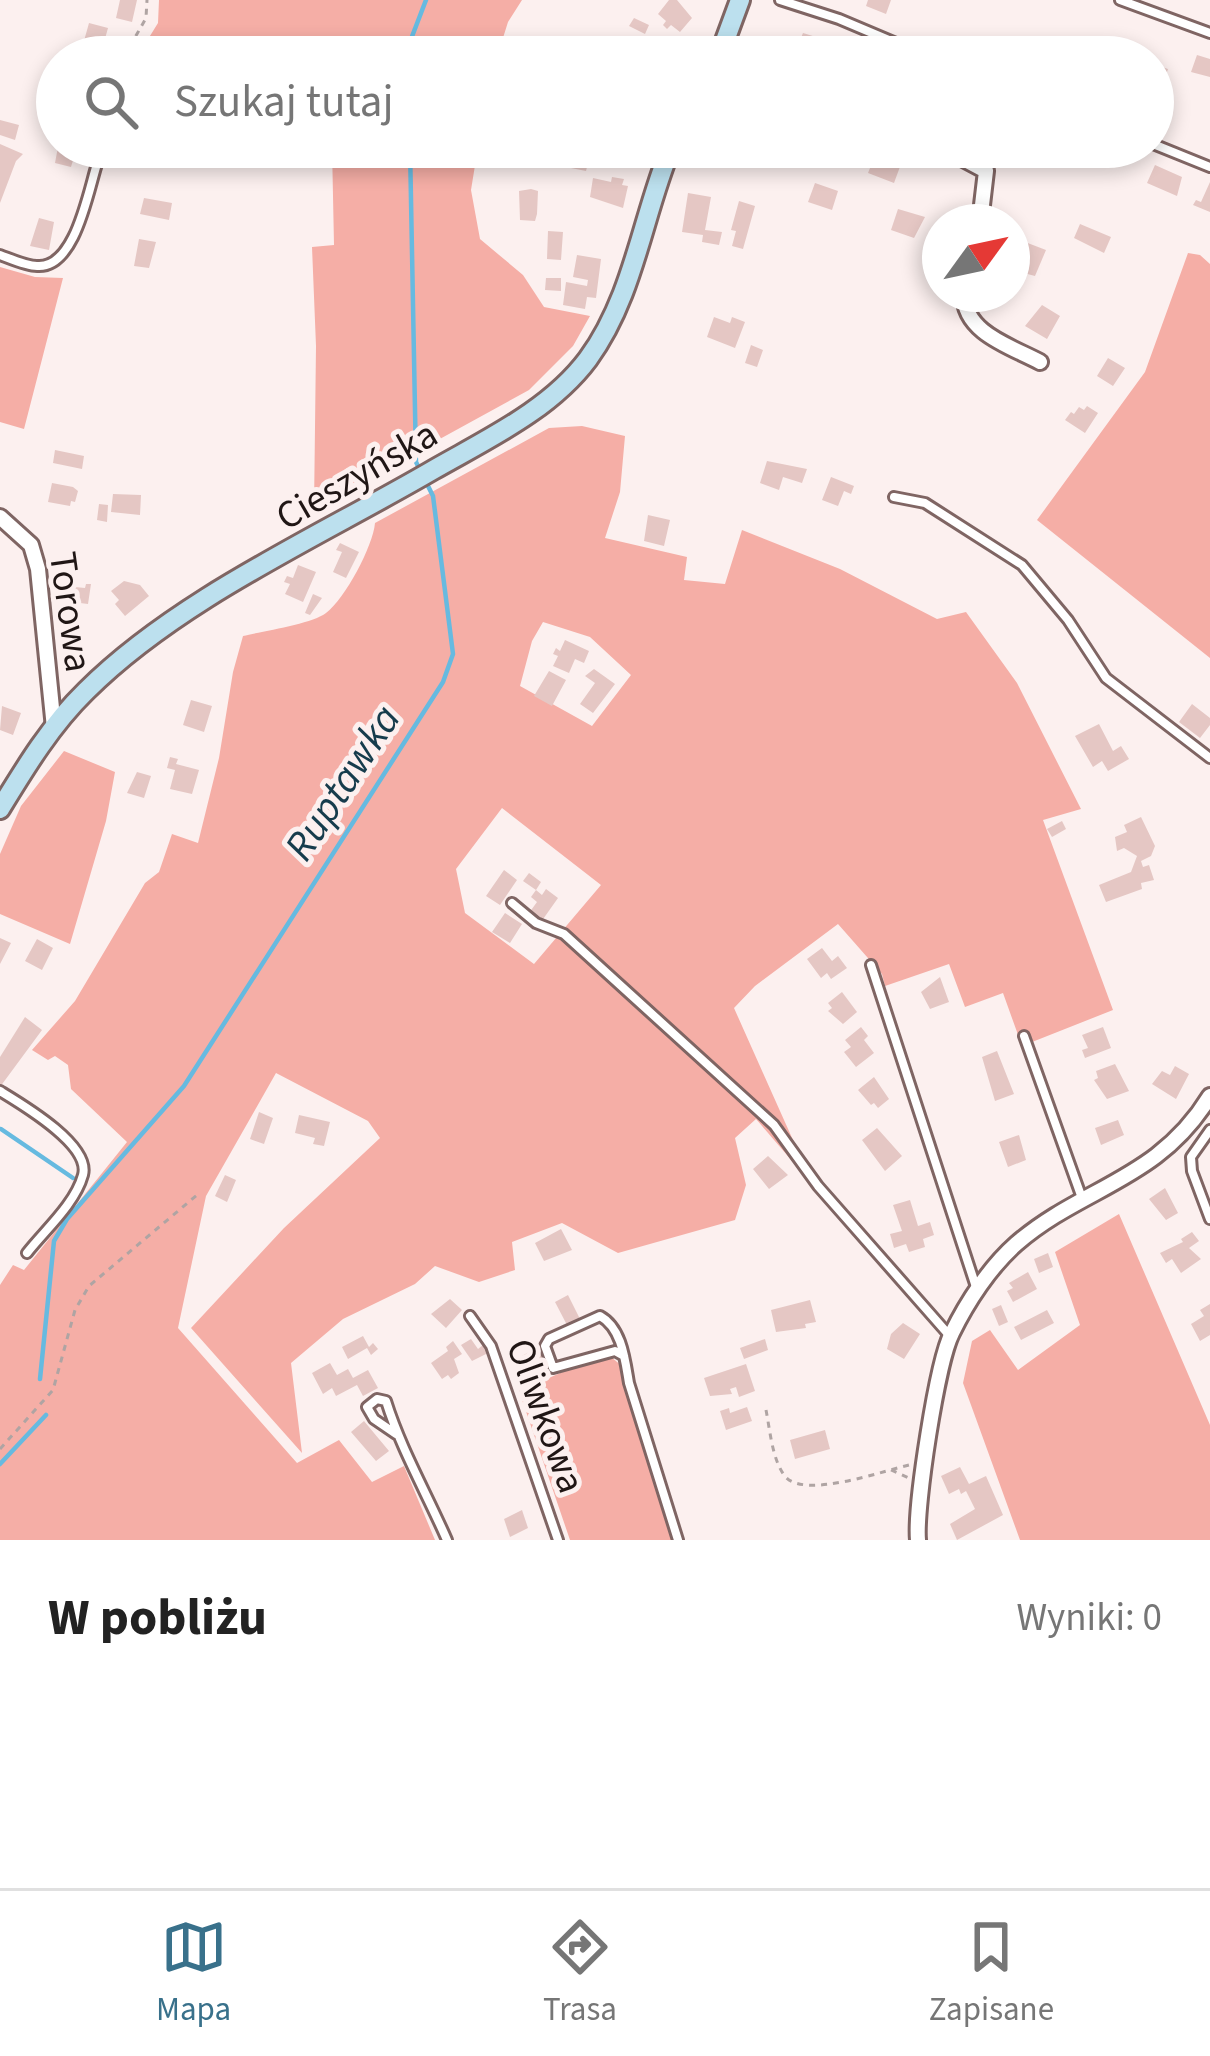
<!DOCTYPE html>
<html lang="pl">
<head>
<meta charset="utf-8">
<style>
	:root { --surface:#fff; --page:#f6f6f6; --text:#222; --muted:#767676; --line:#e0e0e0; --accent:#39718b }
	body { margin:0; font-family:"Source Sans 3",sans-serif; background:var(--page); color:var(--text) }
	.compass { position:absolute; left:922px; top:204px; width:108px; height:108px; border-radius:50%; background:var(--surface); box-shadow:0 6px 18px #0003; rotate:57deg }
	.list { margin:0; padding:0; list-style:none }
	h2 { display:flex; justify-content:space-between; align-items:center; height:156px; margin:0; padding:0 48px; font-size:51px }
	h2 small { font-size:39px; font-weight:400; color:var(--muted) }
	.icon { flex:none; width:66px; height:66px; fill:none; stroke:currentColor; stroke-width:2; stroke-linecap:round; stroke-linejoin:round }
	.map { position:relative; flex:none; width:1210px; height:1540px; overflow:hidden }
	.search { position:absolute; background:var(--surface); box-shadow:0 6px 18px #0003; left:36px; right:36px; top:36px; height:132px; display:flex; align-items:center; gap:30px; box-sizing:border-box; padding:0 42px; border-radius:66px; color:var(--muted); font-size:45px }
	.sheet { height:348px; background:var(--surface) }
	nav { display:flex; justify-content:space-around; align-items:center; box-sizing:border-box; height:168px; border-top:3px solid var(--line); background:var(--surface); font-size:33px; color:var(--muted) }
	nav a { display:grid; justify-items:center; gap:6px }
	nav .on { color:var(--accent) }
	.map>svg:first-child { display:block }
	.green { fill:#f5aea6; fill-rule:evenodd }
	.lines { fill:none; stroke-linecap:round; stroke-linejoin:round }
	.stream { stroke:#66bae0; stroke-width:4.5 }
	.building { fill:#e5c7c4 }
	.lane-casing { stroke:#7f6563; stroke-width:14 }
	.street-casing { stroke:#7f6563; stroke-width:20 }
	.secondary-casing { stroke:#7f6563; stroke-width:24 }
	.path { stroke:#afa4a3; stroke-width:3; stroke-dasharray:6 6; stroke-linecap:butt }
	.lane { stroke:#fff; stroke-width:8 }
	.street { stroke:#fff; stroke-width:14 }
	.secondary { stroke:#bce0ee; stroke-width:18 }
	.labels { text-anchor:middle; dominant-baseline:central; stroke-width:10; stroke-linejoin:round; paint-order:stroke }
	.street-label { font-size:39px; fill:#201615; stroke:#fcf0ef }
	.water-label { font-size:42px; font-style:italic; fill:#163c4c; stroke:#fcf0ef }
</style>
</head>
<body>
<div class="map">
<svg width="1210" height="1540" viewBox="0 0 1210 1540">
	<rect width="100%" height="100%" fill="#fcf0ef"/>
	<!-- green -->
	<path class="green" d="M159,0H522L508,22L497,57H137L158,23Z
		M332,147H478L471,190L480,239L523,275L544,307L590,316L573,346L529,390L314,508L316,346L312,247L334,245Z
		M1188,253L1200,255L1210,264V658L1037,520L1145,372Z
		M0,267L35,277L63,278L24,429L0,422Z
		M582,426L625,436L620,492L605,538L687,557L684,580L725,584L742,530L840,569L937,619L966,612L1017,683L1081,809L1043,820L1113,1010L1022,1046L1003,993L965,1007L949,964L885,986L882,974L838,924L755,986L734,1008L801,1158L811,1170L805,1176L756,1119L735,1138L746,1185L735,1220L618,1253L562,1223L512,1242L515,1270L479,1282L435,1266L415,1284L343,1319L291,1363L302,1453L191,1328L284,1228L380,1138L368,1121L276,1073L206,1196L178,1328L297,1463L339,1440L372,1482L404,1466L435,1540H0V1285L13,1265L24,1270L127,1142L71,1089L68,1065L55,1056L48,1060L32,1050L75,1001L145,883L159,872L172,834L198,843L219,758L233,672L243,636C263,631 312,624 326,613C345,599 373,546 375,523L549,428ZM543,622L590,637L631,675L592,726L520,686L532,641ZM502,808L601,885L534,964L465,913L456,869Z
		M64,751L115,772L106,821L70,944L0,914V854L21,806Z
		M1119,1214L1210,1425V1540H1020L963,1383L972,1341L990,1330L1018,1370L1080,1325L1055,1252Z
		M606,1353L622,1366L675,1540H570L519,1391Z"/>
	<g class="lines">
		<!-- stream -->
		<path class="stream" d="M408,57V47L426,0
			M410,147L416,462L421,472
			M1,1129L73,1178
			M40,1379L54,1241L67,1219L184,1086L443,682L453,654L433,496L426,482
			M0,1464L46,1415"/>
	</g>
	<!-- building -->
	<path class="building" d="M120,0H137L132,22L116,18Z
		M669,0H677L692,18L680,32L671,25L667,29L663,25L666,21L658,14Z
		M868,0H891L886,14L866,6Z
		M634,18L649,25L645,34L629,26Z
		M89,23L108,28L101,53L82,48Z
		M803,33L829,41L825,53L815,50L813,57H793Z
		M1197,55L1210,59V77L1191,72Z
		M1153,64L1168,69L1162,87L1153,84Z
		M0,120L19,125L15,140L0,135Z
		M0,144L23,154L16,161L0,203Z
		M58,147H77L71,167L55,163Z
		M570,147H618L616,156L591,152L586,171L566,167Z
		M808,147L822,148L818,162L804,157Z
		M1015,147H1038L1032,162L1023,158L1026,152Z
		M874,158L901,164L894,183L868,173Z
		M1155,165L1182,177L1177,196L1147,183Z
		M612,177L624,179L622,185L628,186L623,208L590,197L593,178L611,182Z
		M1210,182V212L1193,205L1196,200L1201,202Z
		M815,183L838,191L832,210L808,202Z
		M531,189L538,191L537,214L535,221L520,220L519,191Z
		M688,193L711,197L705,230L722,232L719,245L702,242L703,235L682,232Z
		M144,198L172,203L169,220L140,214Z
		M739,201L755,206L743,249L732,246L736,231L731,230Z
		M898,209L925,217L914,238L891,230Z
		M39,218L54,222L49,250L30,246Z
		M1080,224L1111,237L1104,253L1074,238Z
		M548,231L563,232L561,260L547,259Z
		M139,239L156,242L149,268L134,266Z
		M1025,242L1046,250L1035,276L1012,270V255L1020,258Z
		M577,255L601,259L596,298L587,297L585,309L563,305L566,282L587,286L588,280L573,277Z
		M546,278H561V291L545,290Z
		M1042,305L1060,316L1047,339L1025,326Z
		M714,317L730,323L732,317L745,322L735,348L707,337Z
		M751,345L763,350L757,367L745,363Z
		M1108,358L1125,368L1113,386L1097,376Z
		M1087,406L1098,413L1085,433L1065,420L1071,412L1074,414L1079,407L1084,410Z
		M55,450L84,456L82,469L53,463Z
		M767,461L807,469L802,483L783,477L779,490L760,483Z
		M831,477L854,486L851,494L844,491L838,506L822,500Z
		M52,483L73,487L78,491L75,502L71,501L70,506L48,502Z
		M113,494L141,495L140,515L111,512Z
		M99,504L108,505L107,522L97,520Z
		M648,515L670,520L664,546L644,541Z
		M340,543L359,552L346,578L333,572L342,552L336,550Z
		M298,565L316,572L303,602L285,594L290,584L284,582L287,576L293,578Z
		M124,581L140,585L149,596L125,616L115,604L119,600L111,591Z
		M86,584H91L88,604L64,601L65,586L85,588Z
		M313,594L322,598L310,615L305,613Z
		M565,640L589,651L584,663L575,659L569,673L553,666L558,656L553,654L556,648L560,651Z
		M594,669L615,684L593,713L580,704L595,683L585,676Z
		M549,671L566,680L552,706L534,696Z
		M191,700L212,706L204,732L183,725Z
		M1192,704L1210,718V725L1200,738L1179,722Z
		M2,706L21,713L13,735L0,730Z
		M1099,724L1113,751L1121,746L1129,759L1108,771L1102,761L1093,767L1075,736Z
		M170,757L178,759L176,764L199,770L192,794L170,789L175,770L167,768Z
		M137,772L151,776L144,798L127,793Z
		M1141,817L1155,846L1151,856L1141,861L1143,867L1149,865L1154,880L1141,883L1142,889L1106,902L1099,885L1131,872L1137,856L1124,848L1117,851L1115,837L1127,832L1124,825Z
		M1062,821L1066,829L1052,837L1047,829Z
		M504,870L517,880L500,905L486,896Z
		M529,873L541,882L536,890L523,881Z
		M546,889L558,898L541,922L529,913L537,902L531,897L536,890L542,895Z
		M505,913L522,924L510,943L492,932Z
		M0,938L11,943L0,964Z
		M37,939L53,948L42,970L25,961Z
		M822,948L832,961L838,956L847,968L831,979L827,973L821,978L807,959Z
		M940,977L949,1002L930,1009L921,992Z
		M842,992L857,1012L843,1024L828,1011L832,1008L828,1003Z
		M25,1017L42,1030L0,1087V1057Z
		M861,1027L868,1036L864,1040L874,1053L856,1067L844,1052L851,1047L845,1040Z
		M1103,1027L1111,1048L1085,1058L1082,1050L1088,1048L1082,1035Z
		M997,1051L1014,1094L995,1101L982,1057Z
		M1115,1064L1129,1091L1107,1099L1094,1080L1098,1078L1096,1071Z
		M1175,1066L1189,1074L1176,1099L1152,1084L1162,1071L1170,1075Z
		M874,1077L889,1099L878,1108L874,1103L871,1105L858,1090Z
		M259,1112L273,1118L264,1144L250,1139Z
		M299,1115L330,1122L324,1146L313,1144L315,1138L295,1133Z
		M1118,1120L1124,1135L1101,1145L1095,1128Z
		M877,1128L902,1156L885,1171L862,1140Z
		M1019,1135L1026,1160L1008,1167L999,1142Z
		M768,1156L788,1175L769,1189L753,1169Z
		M225,1175L236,1180L227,1202L215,1196Z
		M1165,1188L1178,1213L1166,1220L1149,1199Z
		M910,1200L918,1226L930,1222L934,1235L923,1239L925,1247L909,1252L906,1244L894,1248L890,1234L902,1231L893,1205Z
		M561,1229L572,1250L544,1261L535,1243Z
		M1192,1232L1199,1241L1189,1248L1201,1259L1181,1273L1172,1259L1166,1263L1160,1253L1183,1242L1181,1239Z
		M1048,1253L1053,1267L1039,1273L1034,1259Z
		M1028,1272L1037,1289L1013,1302L1007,1291L1013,1288L1009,1283Z
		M568,1295L580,1319L567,1325L555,1302Z
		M450,1299L462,1310L446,1328L431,1314Z
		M810,1300L816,1322L805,1324L806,1328L776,1332L771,1310Z
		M1210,1304V1335L1200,1341L1191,1324L1204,1316L1200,1310Z
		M1001,1305L1008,1322L999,1326L992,1309Z
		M1047,1310L1054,1323L1021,1340L1014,1327Z
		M903,1323L920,1334L904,1359L887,1349L891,1334Z
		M363,1336L369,1347L373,1343L378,1349L371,1355L367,1348L348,1359L342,1347Z
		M471,1339L478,1349L483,1345L488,1353L472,1361L461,1345Z
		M765,1339L768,1350L744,1359L740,1348Z
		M453,1341L462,1354L454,1359L459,1373L451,1379L448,1375L442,1379L431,1363L448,1351L446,1347Z
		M538,1347L546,1368L527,1375L520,1357Z
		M330,1363L337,1375L348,1369L353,1378L368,1370L378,1388L363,1396L357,1385L336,1396L332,1388L323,1394L312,1373Z
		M746,1364L755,1391L739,1397L736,1387L730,1389L732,1394L710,1396L704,1378Z
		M747,1407L752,1421L726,1430L720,1411L729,1408L730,1413Z
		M364,1421L389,1451L376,1461L351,1432Z
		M825,1430L830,1449L795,1459L790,1440Z
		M960,1467L969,1484L986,1476L1003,1515L957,1540L950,1524L975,1509L966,1491L961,1494L959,1489L949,1494L941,1476Z
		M522,1510L528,1528L510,1537L504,1519Z"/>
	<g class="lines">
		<defs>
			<path id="lane" d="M780,0L839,19L929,57
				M1120,0L1210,33
				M1153,144L1210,167
				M0,255C11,259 26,266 37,266C75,269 88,192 97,164
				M894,497L925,503L1022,565L1068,620L1106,678L1210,758
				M512,903L536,923L564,934L774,1125L818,1186L949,1335
				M871,965L977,1290
				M1024,1036L1083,1201
				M0,1091C23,1105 91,1145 83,1175C75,1204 45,1230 27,1253
				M1210,1130L1191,1157L1192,1171L1210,1219
				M470,1316L491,1346L558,1540
				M624,1356L615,1351L553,1368L545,1346L549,1339L600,1316C622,1328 625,1360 629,1383L678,1540
				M396,1434L374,1419L367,1407L377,1399L386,1401C401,1449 427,1494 447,1540"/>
			<path id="street" d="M941,147L986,171L980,222
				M964,294C964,333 1010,346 1040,362
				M0,517L31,545L38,569L54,728
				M918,1540C915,1507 937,1362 952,1333C967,1302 990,1267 1016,1244C1083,1186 1158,1181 1210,1096"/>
			<path id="secondary" d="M719,57L740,0
				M0,809C25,768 51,725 86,691C178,599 320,536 433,470C487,439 550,410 588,359C634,296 642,217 671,147"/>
		</defs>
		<!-- lane casing -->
		<use href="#lane" class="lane-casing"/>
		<!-- street casing -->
		<use href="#street" class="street-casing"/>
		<!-- secondary casing -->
		<use href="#secondary" class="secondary-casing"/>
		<!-- path -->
		<path class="path" d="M124,57L146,18L147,0
			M766,1410C770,1430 772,1458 784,1475C802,1501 885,1470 913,1464
			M0,1449L53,1390L75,1310L89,1286L197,1195
			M891,1470L909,1478"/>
		<!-- lane -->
		<use href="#lane" class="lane"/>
		<!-- street -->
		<use href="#street" class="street"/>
		<!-- secondary -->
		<use href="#secondary" class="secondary"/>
	</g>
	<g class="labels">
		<!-- street labels -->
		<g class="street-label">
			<text transform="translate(357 476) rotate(-30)">Cieszyńska</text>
			<text transform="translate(70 612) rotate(82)">Torowa</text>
			<text transform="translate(545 1416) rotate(70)">Oliwkowa</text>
		</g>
		<!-- water labels -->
		<g class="water-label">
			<text transform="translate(343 783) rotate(-57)">Ruptawka</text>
		</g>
	</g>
</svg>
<svg class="compass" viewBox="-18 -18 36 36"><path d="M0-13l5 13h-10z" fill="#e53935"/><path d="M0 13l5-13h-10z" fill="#767676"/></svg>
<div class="search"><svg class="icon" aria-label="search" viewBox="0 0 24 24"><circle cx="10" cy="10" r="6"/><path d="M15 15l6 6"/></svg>Szukaj tutaj</div>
</div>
<section class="sheet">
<h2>W pobliżu<small>Wyniki: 0</small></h2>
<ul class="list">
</ul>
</section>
<nav>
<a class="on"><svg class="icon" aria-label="map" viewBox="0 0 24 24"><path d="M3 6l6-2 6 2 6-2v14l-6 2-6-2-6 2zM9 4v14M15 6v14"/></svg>Mapa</a>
<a><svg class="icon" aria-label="directions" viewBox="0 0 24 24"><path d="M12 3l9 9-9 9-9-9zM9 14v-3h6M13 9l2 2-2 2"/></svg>Trasa</a>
<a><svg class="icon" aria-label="saved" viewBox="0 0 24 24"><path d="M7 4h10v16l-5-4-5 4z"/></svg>Zapisane</a>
</nav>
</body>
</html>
